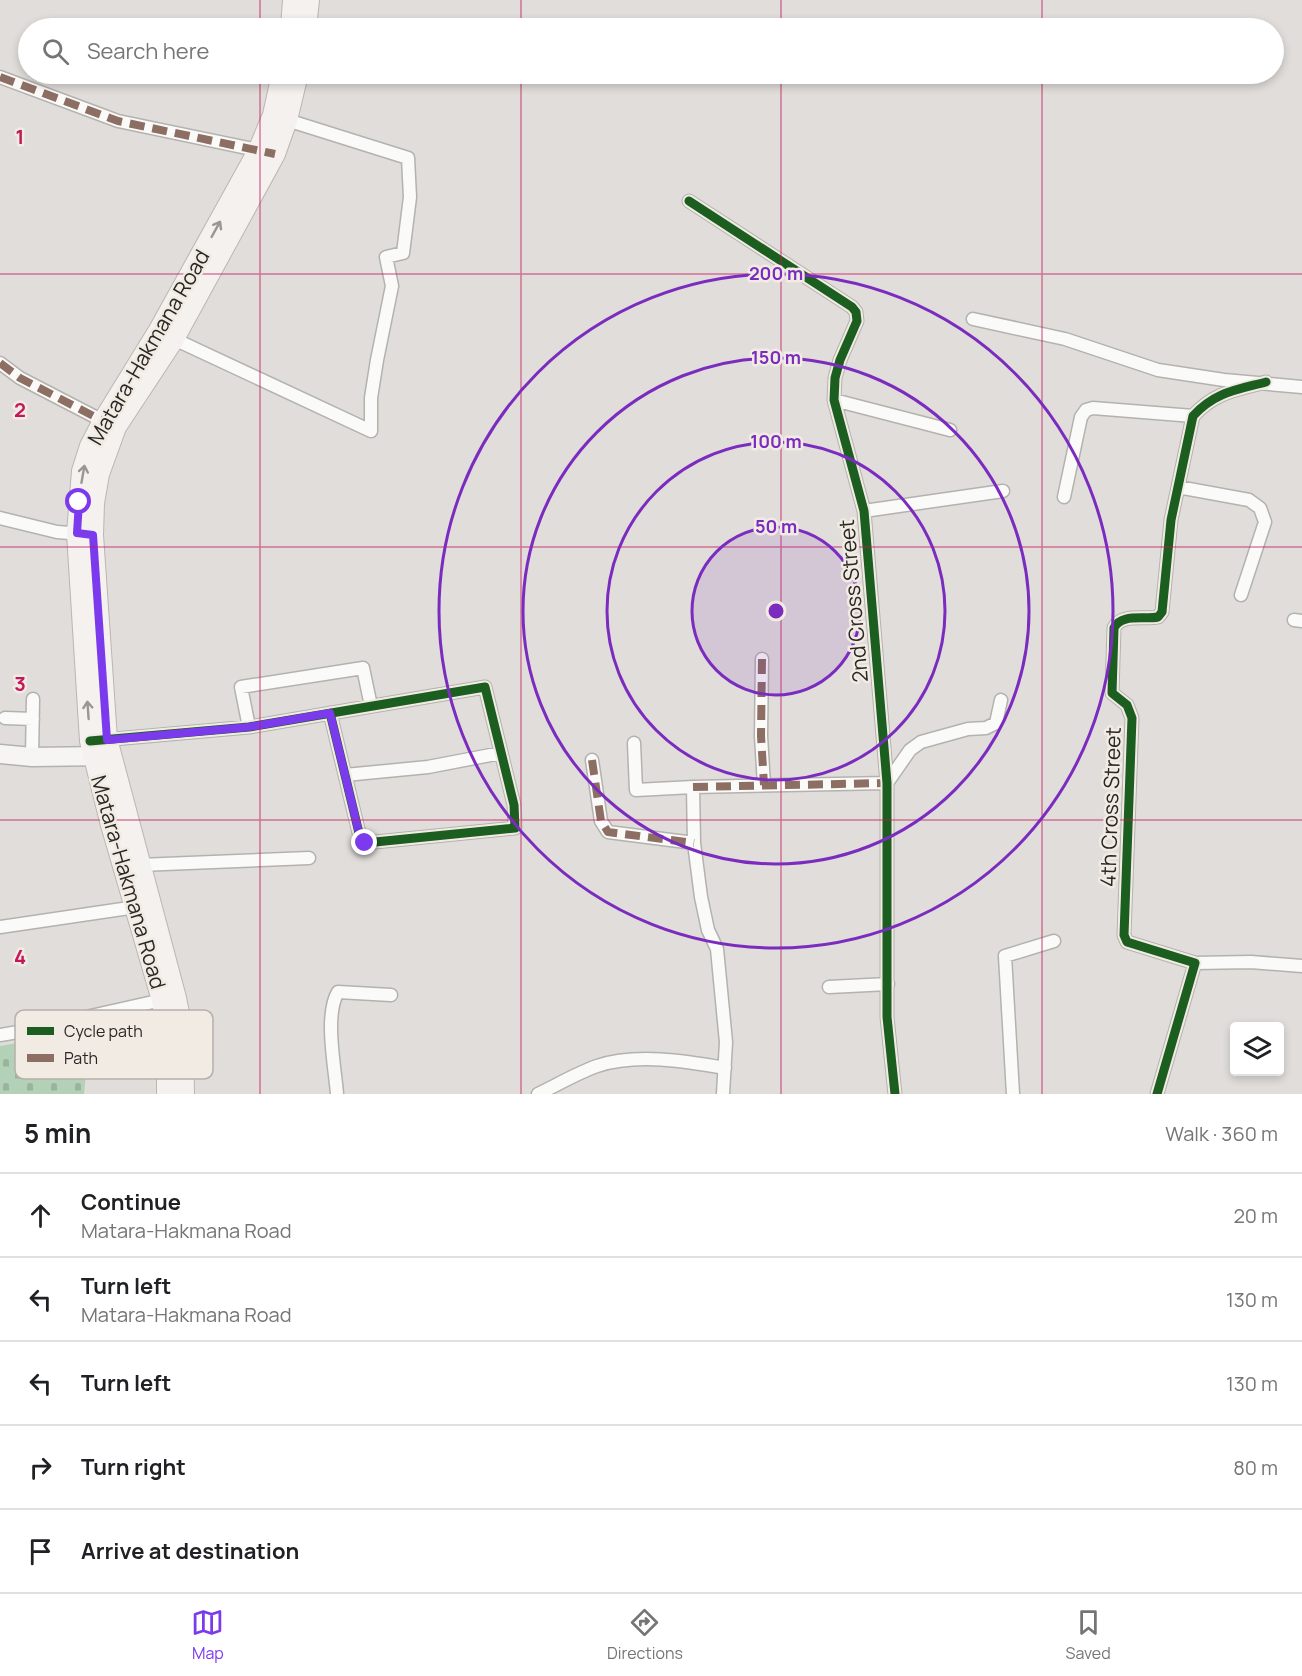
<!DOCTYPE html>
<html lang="en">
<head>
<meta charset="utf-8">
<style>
	:root { --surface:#fff; --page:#f6f6f6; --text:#202124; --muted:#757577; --line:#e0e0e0; --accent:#7c3aed }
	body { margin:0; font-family:Manrope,sans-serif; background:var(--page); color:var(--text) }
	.controls { position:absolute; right:18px; bottom:18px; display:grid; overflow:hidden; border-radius:6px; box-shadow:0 3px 9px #0003 }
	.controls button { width:54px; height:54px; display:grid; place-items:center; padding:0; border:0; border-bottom:2px solid var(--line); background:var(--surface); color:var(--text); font:30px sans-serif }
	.stop { position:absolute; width:18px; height:18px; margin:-14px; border:4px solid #7c3aed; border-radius:50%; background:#fff }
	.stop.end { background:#7c3aed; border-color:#fff; box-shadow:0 2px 6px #0008 }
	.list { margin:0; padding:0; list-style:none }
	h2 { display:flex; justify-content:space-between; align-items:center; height:78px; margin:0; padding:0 24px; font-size:26px }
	h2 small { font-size:20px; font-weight:400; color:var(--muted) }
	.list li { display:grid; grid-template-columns:39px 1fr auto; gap:18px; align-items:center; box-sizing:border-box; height:84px; padding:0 24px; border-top:2px solid var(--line) }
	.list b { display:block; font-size:22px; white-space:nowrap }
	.list p { margin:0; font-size:20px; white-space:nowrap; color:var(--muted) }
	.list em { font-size:20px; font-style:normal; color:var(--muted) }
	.icon { flex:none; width:33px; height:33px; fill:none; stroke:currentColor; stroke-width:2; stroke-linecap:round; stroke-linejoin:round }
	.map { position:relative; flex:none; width:1302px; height:1094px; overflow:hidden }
	.search { position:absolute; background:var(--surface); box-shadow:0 3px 9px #0003; left:18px; right:18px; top:18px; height:66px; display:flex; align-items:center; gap:15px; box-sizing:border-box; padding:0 21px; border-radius:33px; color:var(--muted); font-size:22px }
	.sheet { height:498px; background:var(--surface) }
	nav { display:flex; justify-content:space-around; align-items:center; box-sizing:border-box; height:84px; border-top:2px solid var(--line); background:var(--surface); font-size:16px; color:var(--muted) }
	nav a { display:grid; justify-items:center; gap:3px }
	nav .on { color:var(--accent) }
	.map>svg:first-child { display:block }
	.cemetery { fill:url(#cemetery-stones) }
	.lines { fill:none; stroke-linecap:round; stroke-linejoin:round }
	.street-casing { stroke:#b4b2af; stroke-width:15 }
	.secondary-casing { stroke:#b4b2af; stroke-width:21 }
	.primary-casing { stroke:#bdb5b2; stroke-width:22 }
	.street { stroke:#fafaf9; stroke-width:12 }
	.secondary { stroke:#f7f5f4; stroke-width:18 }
	.primary { stroke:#f4f1ee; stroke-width:20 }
	.quiet { stroke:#8d6e63; stroke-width:8; stroke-dasharray:15 8; stroke-linecap:butt }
	.cycleway-casing { stroke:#f1ebe3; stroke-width:13 }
	.cycleway { stroke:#1b5e20; stroke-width:9 }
	.oneway { stroke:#999693 }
	.route { stroke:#7c3aed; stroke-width:8 }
	.grid { fill:none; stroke:#c2185b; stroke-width:1.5; stroke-opacity:0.55 }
	.ring { fill:none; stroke:#7b2cbf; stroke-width:3 }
	.labels { text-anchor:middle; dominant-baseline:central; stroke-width:5; stroke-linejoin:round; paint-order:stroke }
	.street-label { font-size:21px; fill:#292624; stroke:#f1ebe3 }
	.key { fill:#f1ebe3; stroke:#b5b0aa; stroke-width:1.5 }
	.key-label { font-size:16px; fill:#292624 }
	.grid-label { font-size:20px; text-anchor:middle; font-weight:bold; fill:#c2185b; stroke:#f1ebe3; stroke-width:5; stroke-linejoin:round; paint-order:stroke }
	.centre { fill:#7b2cbf; stroke:#f1ebe3; stroke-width:3 }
	.ring-label { font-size:18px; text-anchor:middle; font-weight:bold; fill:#7b2cbf; stroke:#f1ebe3; stroke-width:5; stroke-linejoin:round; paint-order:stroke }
</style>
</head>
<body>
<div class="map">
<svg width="1302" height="1094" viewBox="0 0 1302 1094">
	<defs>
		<pattern id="cemetery-stones" width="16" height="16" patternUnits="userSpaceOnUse" patternTransform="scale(1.5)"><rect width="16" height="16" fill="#b3d1b7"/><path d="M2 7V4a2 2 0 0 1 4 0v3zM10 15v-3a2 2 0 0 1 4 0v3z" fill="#9ab39d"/></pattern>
	</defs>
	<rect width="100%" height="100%" fill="#e0ddda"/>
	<!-- cemetery -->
	<path class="cemetery" d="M90,1030L84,1094H0V1046Z"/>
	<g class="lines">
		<defs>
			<path id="street" d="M0,77L118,121L262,151
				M689,201L852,307L856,312L857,321L840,360L835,378L834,400L864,511L887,783V1017L895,1094
				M973,319L1065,339L1158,370L1224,380L1302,387
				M174,339L371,431V398L377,360L392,286L386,257L403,253L410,197L408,158L287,120
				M0,363L20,378L103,421
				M834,400L950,430
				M1178,487L1249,500L1260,508L1265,522L1241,595
				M1064,497L1081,417L1086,410L1093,408L1193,416
				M864,511L1003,491
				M0,518L57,532L83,534
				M1294,620L1302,621
				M762,659L761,736L764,785
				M5,718L33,719
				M249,727L241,687L363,668L371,706
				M103,740L249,727L485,687L514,805L515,828L365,843L360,837L330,713
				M634,743L636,790L693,787L887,783L910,750L921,742L968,729L986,728L996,723L1001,700
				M32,757L33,699
				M592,760L601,821L608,832L694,843
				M345,775L428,767L501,753
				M693,787L694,843L701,897L708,930L717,949L726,1042L723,1094
				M140,865L309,858
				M0,927L136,907
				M1195,963L1251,962L1302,966
				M829,987L888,984
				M0,1035L24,1031L162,1000
				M337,1094C335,1067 324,1015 338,992L391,995
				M538,1094C557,1085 577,1073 597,1066C636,1053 685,1061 725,1068
				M1013,1094L1005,956L1054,941
				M1157,1094L1195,963L1127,942L1124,935L1132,718L1127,705L1112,693L1114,628C1121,613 1144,620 1158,617L1162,612L1171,520L1193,416C1215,392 1236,390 1266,382"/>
			<path id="secondary" d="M0,754L32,757L106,756"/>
			<path id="primary" d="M291,28L293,0
				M306,28L309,0
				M167,1094V1035L162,1000L111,825L90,741L77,533L82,471L90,446L103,421L159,330L258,151L273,115L282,74
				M184,1094L183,1034L176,998L107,739L93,535L94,503L99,474L116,427L174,339L275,154L287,120L298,74"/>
		</defs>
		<!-- street casing -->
		<use href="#street" class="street-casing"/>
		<!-- secondary casing -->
		<use href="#secondary" class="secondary-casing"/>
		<!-- primary casing -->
		<use href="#primary" class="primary-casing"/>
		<!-- street -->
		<use href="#street" class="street"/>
		<!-- secondary -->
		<use href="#secondary" class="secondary"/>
		<!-- primary -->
		<use href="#primary" class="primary"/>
		<!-- quiet -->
		<path class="quiet" d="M0,77L118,121L275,154
			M0,363L20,378L103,421
			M762,659L761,736L764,785
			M592,760L601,821L608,832L694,843
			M693,787L887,783"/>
		<defs>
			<path id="cycleway" d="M689,201L852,307L856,312L857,321L840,360L835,378L834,400L864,511L887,783V1017L895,1094
				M90,741L249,727L485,687L514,805L515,828L365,843L360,837L330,713
				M1157,1094L1195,963L1127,942L1124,935L1132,718L1127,705L1112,693L1114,628C1121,613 1144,620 1158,617L1162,612L1171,520L1193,416C1215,392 1236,390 1266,382"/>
		</defs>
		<!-- cycleway casing -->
		<use href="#cycleway" class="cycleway-casing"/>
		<!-- cycleway -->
		<use href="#cycleway" class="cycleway"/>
	</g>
	<!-- one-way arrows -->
	<defs><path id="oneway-shaft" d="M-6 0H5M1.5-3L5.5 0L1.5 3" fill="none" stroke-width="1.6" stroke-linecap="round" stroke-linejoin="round" transform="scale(1.5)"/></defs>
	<g class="oneway">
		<use href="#oneway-shaft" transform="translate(216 229) rotate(-61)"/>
		<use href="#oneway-shaft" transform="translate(83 474) rotate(-80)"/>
		<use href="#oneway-shaft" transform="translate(88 710) rotate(-94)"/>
	</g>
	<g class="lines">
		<!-- route -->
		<path class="route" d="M79,502L77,533L93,535L107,740L249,727L330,713L360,837L365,843"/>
	</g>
	<!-- grid -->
	<path class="grid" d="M260,0V28M521,0V28M781,0V28M1042,0V28M260,74V1094M521,74V1094M781,74V1094M1042,74V1094M0,274H1302M0,547H1302M0,820H1302"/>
	<!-- distance rings -->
	<circle cx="776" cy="611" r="84" fill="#7b2cbf" fill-opacity=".12"/>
	<g class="ring">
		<circle cx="776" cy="611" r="84"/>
		<circle cx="776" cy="611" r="169"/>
		<circle cx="776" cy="611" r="253"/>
		<circle cx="776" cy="611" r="337"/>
	</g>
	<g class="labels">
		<!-- street labels -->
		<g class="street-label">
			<text transform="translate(148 347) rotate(-60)">Matara-Hakmana Road</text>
			<text transform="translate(853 601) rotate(-95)">2nd Cross Street</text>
			<text transform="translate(1110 807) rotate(-88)">4th Cross Street</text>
			<text transform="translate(129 882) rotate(74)">Matara-Hakmana Road</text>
		</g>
	</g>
	<!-- legend -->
	<rect x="15" y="1010" width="198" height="69" rx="9" class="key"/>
	<rect x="27" y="1027" width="27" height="8" fill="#1b5e20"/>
	<rect x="27" y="1054" width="27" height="8" fill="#8d6e63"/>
	<g class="key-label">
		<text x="64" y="1037">Cycle path</text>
		<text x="64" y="1064">Path</text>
	</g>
	<g class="grid-label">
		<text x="20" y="144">1</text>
		<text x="20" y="417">2</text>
		<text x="20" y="691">3</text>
		<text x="20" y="964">4</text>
	</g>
	<circle cx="776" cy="611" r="9" class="centre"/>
	<g class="ring-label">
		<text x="776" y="280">200 m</text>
		<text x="776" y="364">150 m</text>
		<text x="776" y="448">100 m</text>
		<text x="776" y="533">50 m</text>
	</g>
</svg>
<div class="controls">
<button><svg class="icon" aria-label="layers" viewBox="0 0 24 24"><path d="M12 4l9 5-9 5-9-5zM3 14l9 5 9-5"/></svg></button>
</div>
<div class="stop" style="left:79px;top:502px"></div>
<div class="stop end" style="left:365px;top:843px"></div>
<div class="search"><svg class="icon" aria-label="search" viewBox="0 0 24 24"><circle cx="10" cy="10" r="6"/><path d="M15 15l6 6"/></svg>Search here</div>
</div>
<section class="sheet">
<h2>5 min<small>Walk · 360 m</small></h2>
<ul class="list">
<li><svg class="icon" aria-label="ahead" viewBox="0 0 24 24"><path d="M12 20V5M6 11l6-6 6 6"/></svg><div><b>Continue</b><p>Matara-Hakmana Road</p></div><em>20 m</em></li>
<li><svg class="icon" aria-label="left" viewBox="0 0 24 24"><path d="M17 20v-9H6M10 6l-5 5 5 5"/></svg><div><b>Turn left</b><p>Matara-Hakmana Road</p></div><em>130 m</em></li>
<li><svg class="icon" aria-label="left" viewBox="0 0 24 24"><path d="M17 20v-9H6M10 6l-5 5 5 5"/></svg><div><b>Turn left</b></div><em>130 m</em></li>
<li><svg class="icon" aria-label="right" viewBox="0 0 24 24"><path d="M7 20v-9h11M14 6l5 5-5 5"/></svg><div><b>Turn right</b></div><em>80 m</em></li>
<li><svg class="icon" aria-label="arrive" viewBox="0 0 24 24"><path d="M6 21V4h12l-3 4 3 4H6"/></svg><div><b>Arrive at destination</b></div></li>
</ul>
</section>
<nav>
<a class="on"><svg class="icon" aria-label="map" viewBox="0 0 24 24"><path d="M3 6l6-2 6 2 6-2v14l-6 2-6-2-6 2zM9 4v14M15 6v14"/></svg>Map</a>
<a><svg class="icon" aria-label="directions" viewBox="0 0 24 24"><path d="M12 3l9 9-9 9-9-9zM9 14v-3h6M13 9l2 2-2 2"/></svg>Directions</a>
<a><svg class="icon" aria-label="saved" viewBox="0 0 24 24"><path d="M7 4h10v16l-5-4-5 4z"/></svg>Saved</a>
</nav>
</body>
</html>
